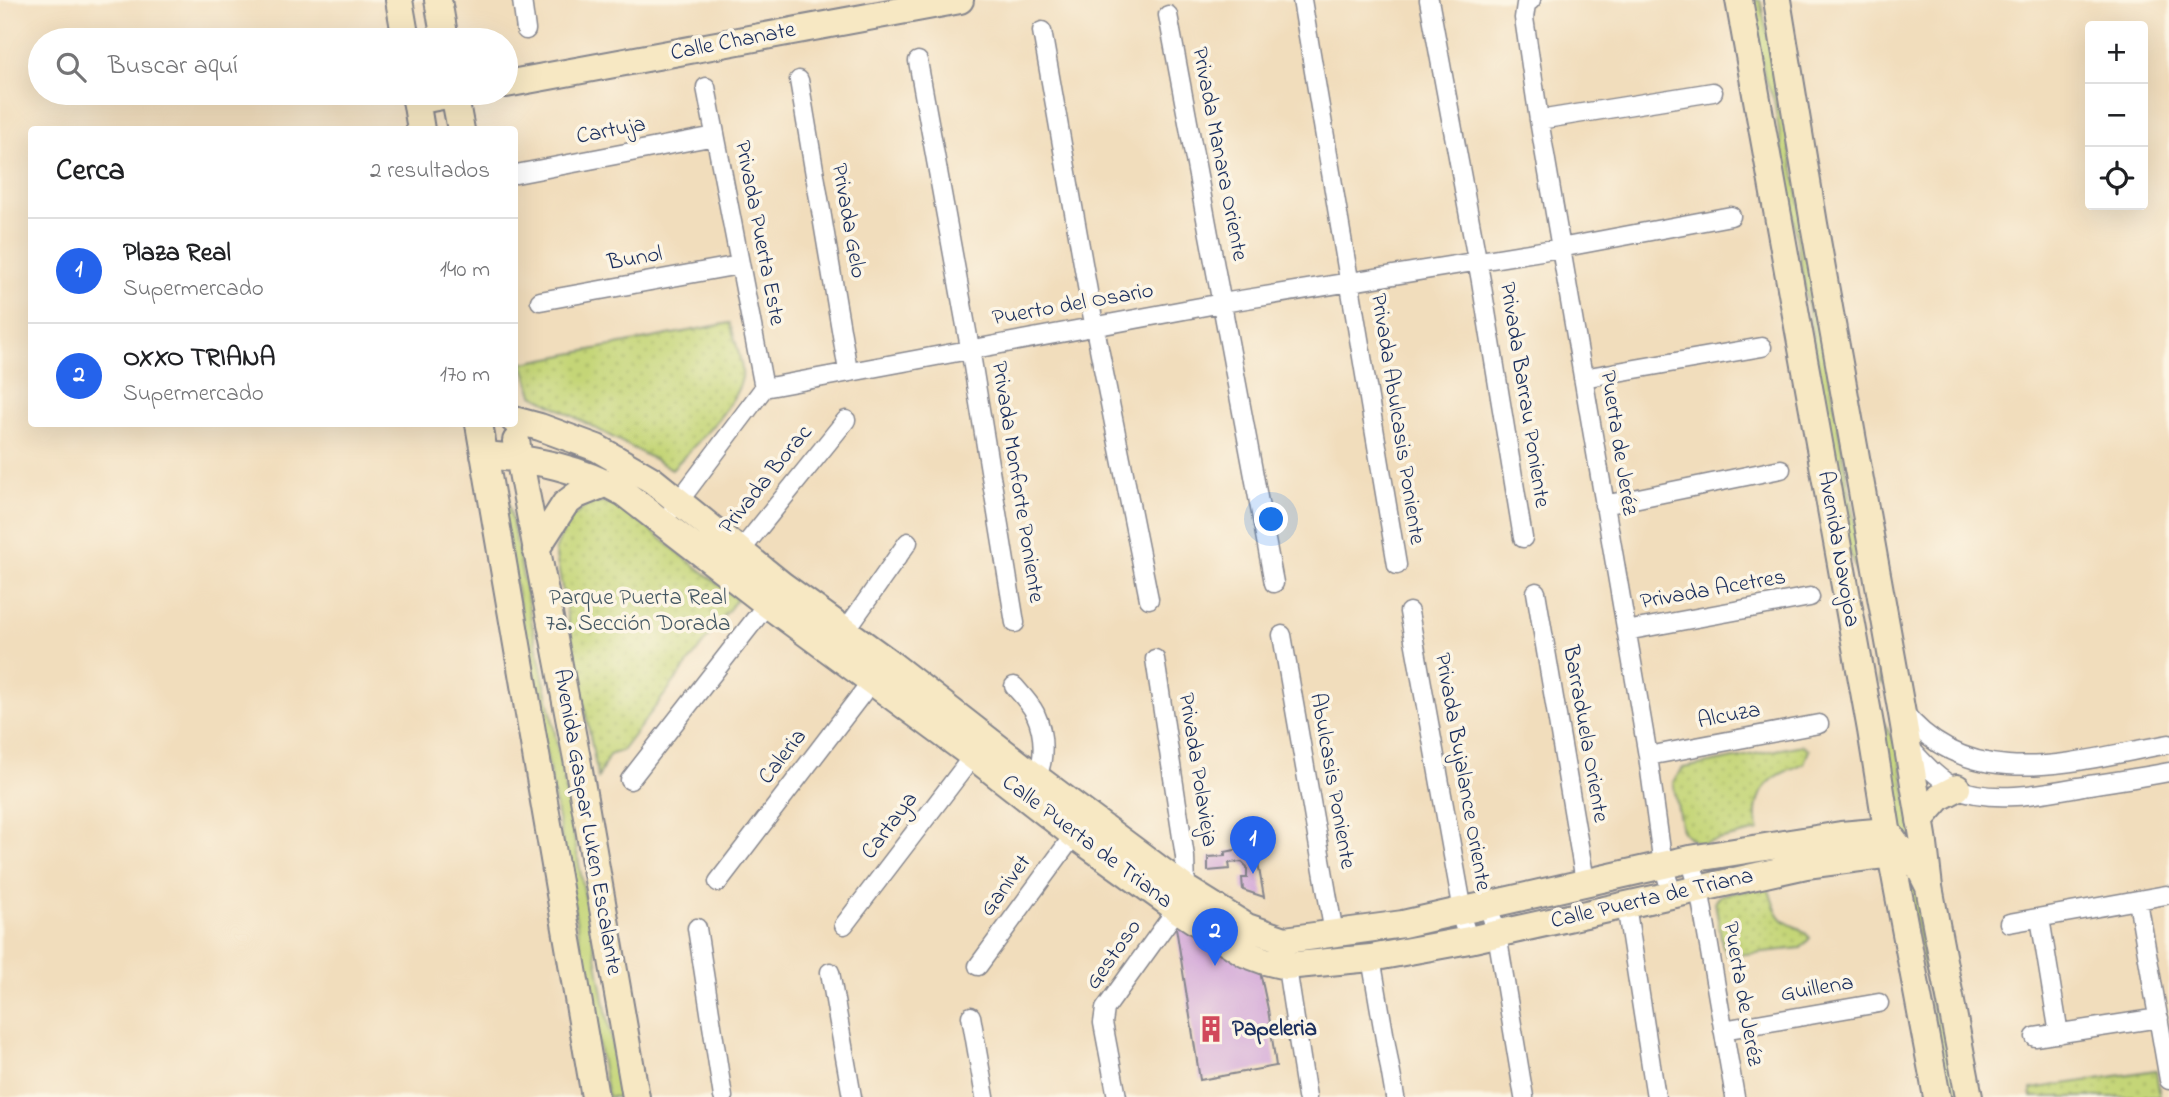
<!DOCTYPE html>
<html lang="es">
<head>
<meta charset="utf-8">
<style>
	:root { --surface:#fff; --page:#f6f6f6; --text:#202124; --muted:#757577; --line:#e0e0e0; --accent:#2563eb }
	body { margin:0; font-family:"Indie Flower",sans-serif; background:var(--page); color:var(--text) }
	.controls { position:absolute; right:21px; top:21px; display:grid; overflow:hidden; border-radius:7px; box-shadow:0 7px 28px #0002 }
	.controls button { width:63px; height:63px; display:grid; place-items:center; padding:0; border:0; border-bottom:2px solid var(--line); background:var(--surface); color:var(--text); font:35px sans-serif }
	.you { position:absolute; left:1272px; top:520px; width:24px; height:24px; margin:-18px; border:5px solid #fff; border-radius:50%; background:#1a73e8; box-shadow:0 0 0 10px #1a73e833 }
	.badge { display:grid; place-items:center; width:46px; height:46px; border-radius:50%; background:var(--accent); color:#fff; font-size:23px; font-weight:700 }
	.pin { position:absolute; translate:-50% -58px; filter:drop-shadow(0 2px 4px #0008) }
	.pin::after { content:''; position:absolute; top:37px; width:24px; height:21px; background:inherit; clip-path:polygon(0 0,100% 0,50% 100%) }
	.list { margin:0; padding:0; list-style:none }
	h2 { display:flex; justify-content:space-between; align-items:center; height:91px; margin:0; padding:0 28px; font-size:30px }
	h2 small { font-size:23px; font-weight:400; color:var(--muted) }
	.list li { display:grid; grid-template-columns:46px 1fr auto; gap:21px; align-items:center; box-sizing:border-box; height:105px; padding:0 28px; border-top:2px solid var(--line) }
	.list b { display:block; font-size:26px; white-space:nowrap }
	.list p { margin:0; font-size:23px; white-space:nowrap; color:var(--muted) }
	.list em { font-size:23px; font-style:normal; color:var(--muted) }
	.icon { flex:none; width:38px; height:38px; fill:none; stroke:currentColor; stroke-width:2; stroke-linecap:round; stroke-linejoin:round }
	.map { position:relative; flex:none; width:2169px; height:1097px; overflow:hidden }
	.search { position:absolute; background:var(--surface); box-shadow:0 7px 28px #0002; left:28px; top:28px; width:490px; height:77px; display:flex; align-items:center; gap:18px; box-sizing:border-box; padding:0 24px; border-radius:38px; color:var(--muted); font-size:26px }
	.panel { position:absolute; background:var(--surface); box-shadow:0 7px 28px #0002; left:28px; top:126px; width:490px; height:301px; border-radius:7px }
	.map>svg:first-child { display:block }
	.green { fill:#c4d577; stroke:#70826a; stroke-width:2 }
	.park { fill:url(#park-dots); stroke:#70826a; stroke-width:2 }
	.building { fill:#d4aad9 }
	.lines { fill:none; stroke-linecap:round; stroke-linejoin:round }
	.street-casing { stroke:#86868d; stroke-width:21 }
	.secondary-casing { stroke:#86868d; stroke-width:30 }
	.street { stroke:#fff; stroke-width:18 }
	.secondary { stroke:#f7e8c3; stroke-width:26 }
	.labels { text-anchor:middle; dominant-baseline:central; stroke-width:7; stroke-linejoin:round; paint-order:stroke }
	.street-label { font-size:23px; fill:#1b2f5e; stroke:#fcf5e5 }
	.park-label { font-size:23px; fill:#455864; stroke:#fcf5e5 }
	.poi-label { font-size:23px; font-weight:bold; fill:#1b2f5e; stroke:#fcf5e5; text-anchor:start }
</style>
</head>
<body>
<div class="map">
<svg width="2169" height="1097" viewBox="0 0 2169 1097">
	<defs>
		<pattern id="park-dots" width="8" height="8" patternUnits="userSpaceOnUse" patternTransform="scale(1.75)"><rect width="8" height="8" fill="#c4d577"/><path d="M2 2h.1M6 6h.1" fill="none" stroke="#a8b769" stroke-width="1.8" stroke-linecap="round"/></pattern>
	</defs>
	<rect width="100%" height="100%" fill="#fcf5e5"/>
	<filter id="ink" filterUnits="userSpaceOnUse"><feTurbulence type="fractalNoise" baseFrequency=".0143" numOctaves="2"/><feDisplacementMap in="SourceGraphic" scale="14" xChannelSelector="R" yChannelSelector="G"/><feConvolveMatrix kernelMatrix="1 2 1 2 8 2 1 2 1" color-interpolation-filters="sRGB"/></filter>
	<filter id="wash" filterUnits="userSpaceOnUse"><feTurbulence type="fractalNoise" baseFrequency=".00686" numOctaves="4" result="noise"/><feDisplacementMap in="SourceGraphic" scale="28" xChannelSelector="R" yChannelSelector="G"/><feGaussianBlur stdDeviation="1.57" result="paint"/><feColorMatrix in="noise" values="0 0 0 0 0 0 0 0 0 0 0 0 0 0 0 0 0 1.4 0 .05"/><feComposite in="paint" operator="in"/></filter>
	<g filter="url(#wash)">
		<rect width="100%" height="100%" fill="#f1ddbc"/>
		<!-- green -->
		<path class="green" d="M1751,0H1760L1782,101L1883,685L1880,681L1862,591L1845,536L1774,100L1764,75Z
			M500,475L504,479L537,649L551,712L622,1097H608L497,480Z
			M1876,709L1899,750L1914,844L1900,840Z
			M1904,860L1913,862L1961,1097H1948Z"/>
		<!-- park -->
		<path class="park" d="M730,323C734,337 744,365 742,377C737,405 692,448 672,469L533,395L523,363Z
			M590,503H616L737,599L622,751L609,755L598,778L555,551L566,523Z
			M1802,745L1809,750L1804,763C1794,768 1782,772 1773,779C1757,791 1752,813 1759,831L1700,844L1689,838L1682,831L1673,782L1683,768Z
			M1768,887C1772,898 1775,915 1786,922C1797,929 1800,926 1810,938L1801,948L1727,956L1722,944L1715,902L1721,895Z
			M2156,1070L2160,1097H2032L2031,1089Z"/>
		<g id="blocks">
			<!-- building -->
			<path class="building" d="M1255,846L1264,897L1243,890L1242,878H1247V867L1242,862L1229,863L1230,869L1208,871V857L1225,856V852Z
				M1175,921L1260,972L1268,1009L1276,1066L1200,1080Z"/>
		</g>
	</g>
	<g filter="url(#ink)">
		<use href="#blocks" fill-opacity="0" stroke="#86868d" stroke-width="2"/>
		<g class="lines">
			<defs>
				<path id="street" d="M522,0L526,30
					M1302,0L1397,565
					M1429,0L1481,281L1523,538
					M1531,0L1526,4L1524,18L1539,120L1648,756L1663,865L1672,894
					M1168,15L1274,583
					M1042,31L1090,303L1149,599
					M918,61L970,348L1015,623
					M799,80L848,371
					M706,87L764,388
					M1539,120L1713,92
					M516,174L715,136
					M540,301L739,265
					M1583,378L1762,347
					M1604,505L1781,469
					M673,509L764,388L1222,303L1560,248L1731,216
					M734,559L846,420
					M1536,592L1584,875L1581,884
					M1409,612L1461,900L1459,911L1469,940
					M846,630L908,542
					M1626,631L1810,597
					M1282,635L1332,922L1331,935
					M1014,686C1021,694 1030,703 1035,713C1045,734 1046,764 1033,784
					M1902,710C1969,797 2077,760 2169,744
					M1908,746C1923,762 1936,778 1956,788C1994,805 2050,792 2089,785C2116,781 2142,777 2169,772
					M1648,756L1819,724
					M630,780L774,595
					M1690,859L1699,888L1735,1097
					M718,882L877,674
					M2138,901L2169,1080
					M1488,905L1497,934L1524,1097
					M1626,905L1656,1097
					M2040,918L2059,1034
					M2009,923L2166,895
					M844,925L973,756
					M697,928L723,1097
					M1285,955L1307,1097
					M1371,958L1395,1097
					M978,966L1074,835
					M830,972L852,1097
					M971,1016L985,1097
					M1723,1030L1879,1003
					M2035,1037L2159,1018
					M1117,1097L1103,1023L1105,1009L1177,909L1186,889L1185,857L1155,659"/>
				<path id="secondary" d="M399,0L406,40
					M438,0L445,40
					M1739,0L1871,730L1891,854L1937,1097
					M1777,0L1814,224L1901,708L1923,836L1929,887L1969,1097
					M506,84L960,0
					M415,93L421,130
					M454,93L461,130
					M416,101L457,93
					M514,420L540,427L597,448L652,480L782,585L887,661L1037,778L1186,889L1247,927L1285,940L1403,924L1690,859L1841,835L1887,831L1898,846L1919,867L1929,887
					M479,424L595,1097
					M516,441L577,759L636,1097
					M484,455C534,459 581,468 624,493L767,604L973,756L1074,835L1177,909L1246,954L1265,961L1286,966L1371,958L1469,940L1806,865L1891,854
					M536,549L565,504L577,495L607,483
					M1920,820L1940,797L1957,788"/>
			</defs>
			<!-- street casing -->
			<use href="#street" class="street-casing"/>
			<!-- secondary casing -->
			<use href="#secondary" class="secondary-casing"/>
			<!-- street -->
			<use href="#street" class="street"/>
			<!-- secondary -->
			<use href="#secondary" class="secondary"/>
		</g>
	</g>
	<!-- icons -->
	<defs>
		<symbol id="building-bare" viewBox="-9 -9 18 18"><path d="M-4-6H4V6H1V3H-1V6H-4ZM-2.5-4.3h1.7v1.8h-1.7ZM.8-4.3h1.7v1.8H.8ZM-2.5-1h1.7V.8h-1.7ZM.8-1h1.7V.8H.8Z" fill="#d1495b" stroke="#fcf5e5" stroke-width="2.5" paint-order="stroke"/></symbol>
	</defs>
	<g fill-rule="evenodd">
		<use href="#building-bare" x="1192" y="1010" width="38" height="38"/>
	</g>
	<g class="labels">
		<!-- street labels -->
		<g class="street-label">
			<text transform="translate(733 42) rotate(-11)">Calle Chanate</text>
			<text transform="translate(611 131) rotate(-11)">Cartuja</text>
			<text transform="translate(1219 154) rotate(79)">Privada Manara Oriente</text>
			<text transform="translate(848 221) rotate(80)">Privada Gelo</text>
			<text transform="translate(759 233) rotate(79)">Privada Puerta Este</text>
			<text transform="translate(635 259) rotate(-10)">Bunol</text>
			<text transform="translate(1073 305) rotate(-10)">Puerto del Osario</text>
			<text transform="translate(1524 395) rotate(81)">Privada Barrau Poniente</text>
			<text transform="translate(1397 419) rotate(81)">Privada Abulcasis Poniente</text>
			<text transform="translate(1618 443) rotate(81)">Puerta de Jeréz</text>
			<text transform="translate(766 480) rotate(-51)">Privada Borac</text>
			<text transform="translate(1017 482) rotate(81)">Privada Monforte Poniente</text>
			<text transform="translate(1838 549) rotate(80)">Avenida Navojoa</text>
			<text transform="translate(1713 590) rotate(-10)">Privada Acetres</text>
			<text transform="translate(1729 716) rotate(-11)">Alcuza</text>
			<text transform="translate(1585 734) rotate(80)">Barraduela Oriente</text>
			<text transform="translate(783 757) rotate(-52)">Caleria</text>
			<text transform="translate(1197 770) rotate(81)">Privada Polavieja</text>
			<text transform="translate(1462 772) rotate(80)">Privada Bujalance Oriente</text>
			<text transform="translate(1332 781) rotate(80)">Abulcasis Poniente</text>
			<text transform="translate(587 822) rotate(80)">Avenida Gaspar Luken Escalante</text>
			<text transform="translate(890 826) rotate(-53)">Cartaya</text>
			<text transform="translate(1087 842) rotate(37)">Calle Puerta de Triana</text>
			<text transform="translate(1006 886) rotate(-54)">Ganivet</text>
			<text transform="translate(1652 899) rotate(-13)">Calle Puerta de Triana</text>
			<text transform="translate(1114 955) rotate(-55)">Gestoso</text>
			<text transform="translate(1817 989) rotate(-10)">Guillena</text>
			<text transform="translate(1742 994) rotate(80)">Puerta de Jeréz</text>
		</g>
		<!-- park labels -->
		<g class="park-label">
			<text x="638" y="598">Parque Puerta Real<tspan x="638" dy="26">7a. Sección Dorada</tspan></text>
		</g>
		<!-- poi labels -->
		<g class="poi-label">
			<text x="1232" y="1029">Papeleria</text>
		</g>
	</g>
</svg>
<div class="controls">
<button>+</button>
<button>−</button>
<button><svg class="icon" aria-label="locate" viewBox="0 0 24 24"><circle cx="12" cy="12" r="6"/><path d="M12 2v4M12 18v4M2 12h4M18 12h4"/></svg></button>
</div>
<div class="you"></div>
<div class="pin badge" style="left:1253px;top:874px">1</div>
<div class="pin badge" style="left:1215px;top:966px">2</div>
<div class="search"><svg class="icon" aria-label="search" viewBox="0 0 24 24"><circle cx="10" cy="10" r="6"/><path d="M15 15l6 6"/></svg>Buscar aquí</div>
<section class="panel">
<h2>Cerca<small>2 resultados</small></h2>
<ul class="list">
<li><span class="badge">1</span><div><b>Plaza Real</b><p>Supermercado</p></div><em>140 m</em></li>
<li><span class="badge">2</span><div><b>OXXO TRIANA</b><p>Supermercado</p></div><em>170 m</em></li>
</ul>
</section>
</div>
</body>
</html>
